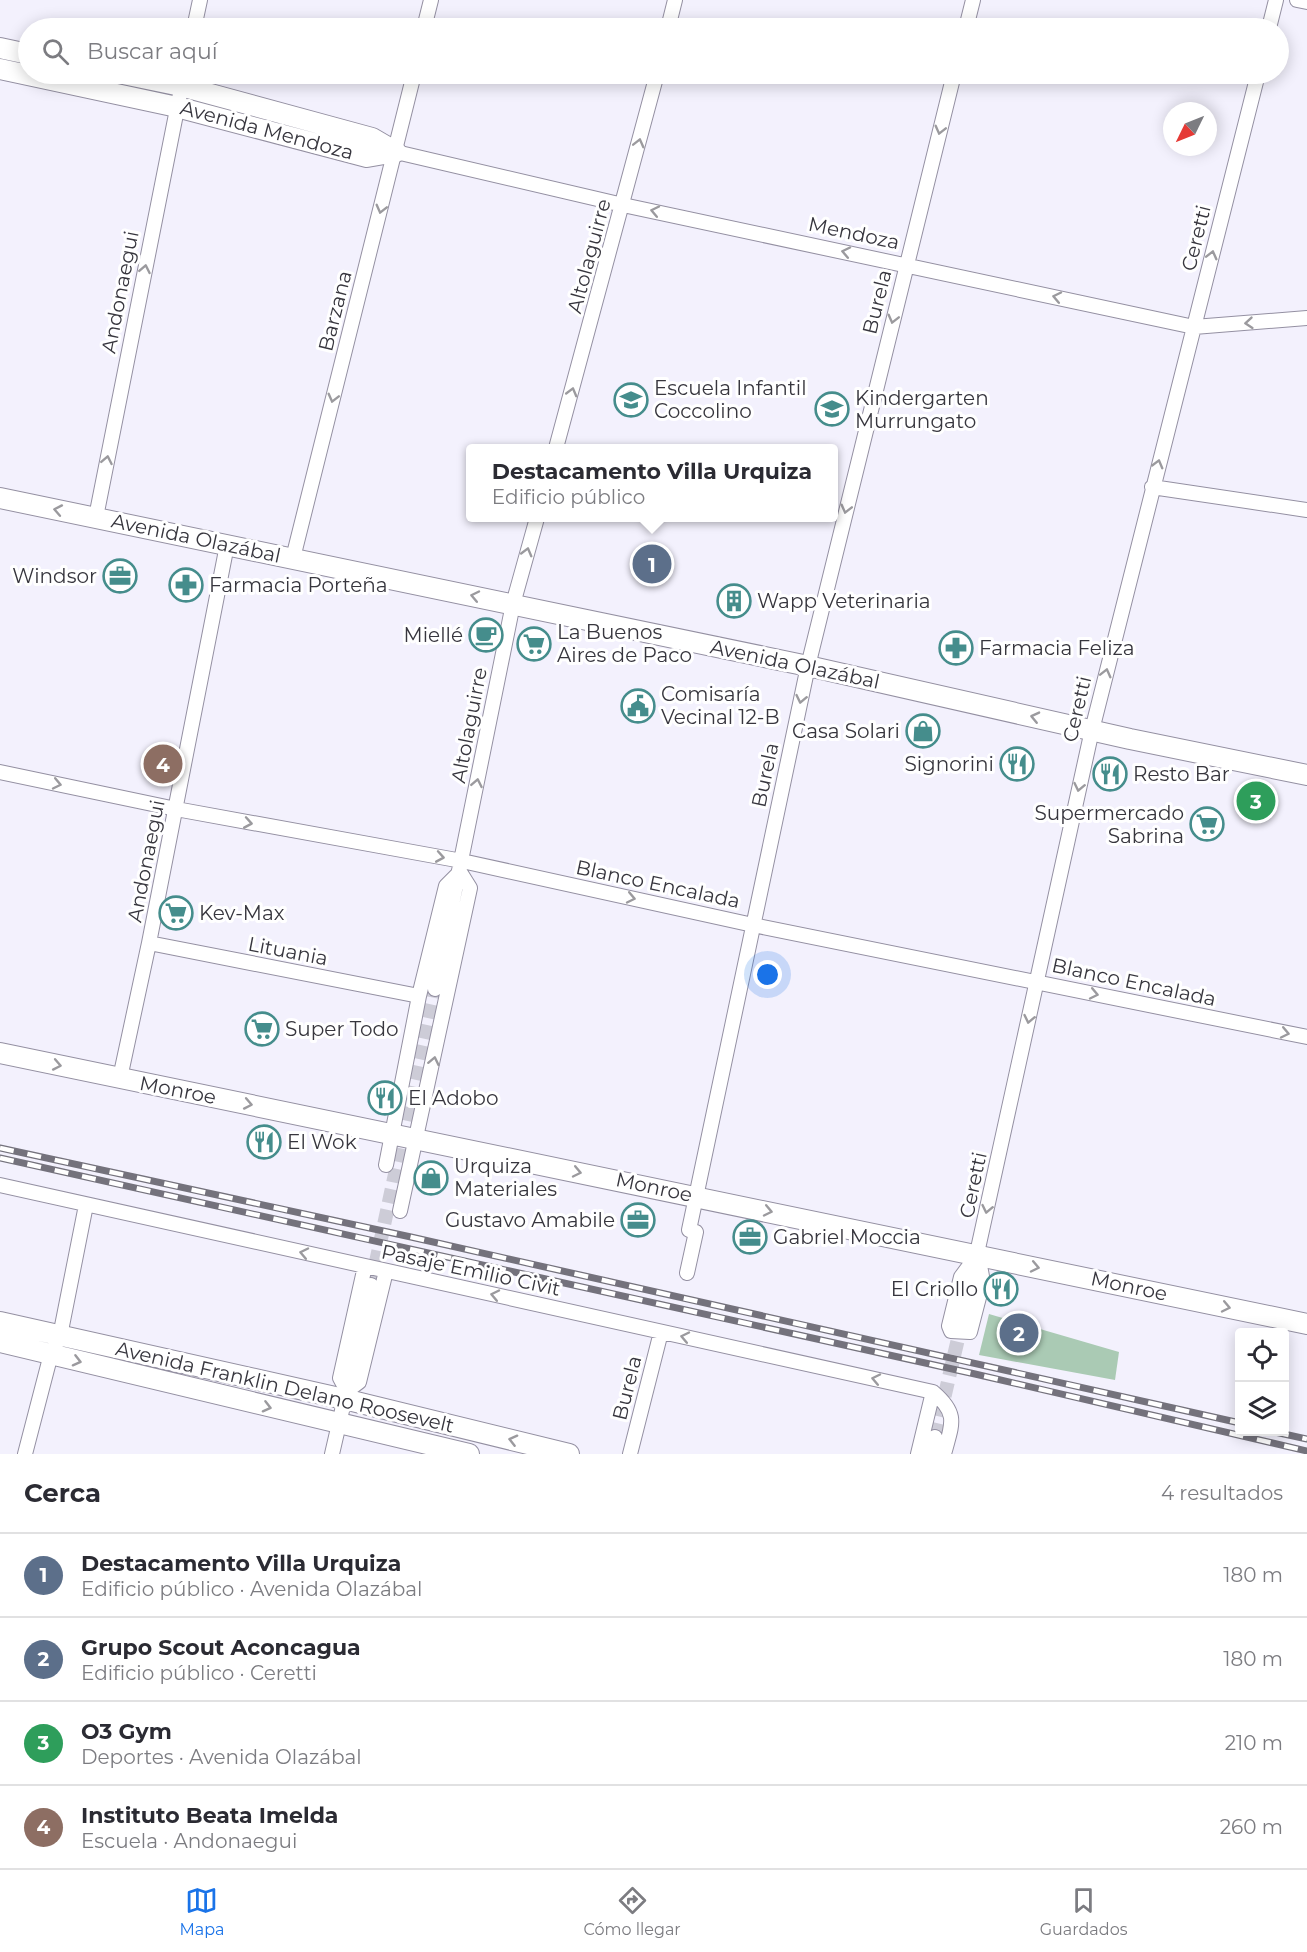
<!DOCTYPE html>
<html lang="es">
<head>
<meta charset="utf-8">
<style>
	:root { --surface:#fff; --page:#f7f7f7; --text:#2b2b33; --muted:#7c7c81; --line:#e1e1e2; --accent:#1a73e8 }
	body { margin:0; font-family:Montserrat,sans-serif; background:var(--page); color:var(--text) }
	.controls { position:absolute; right:18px; bottom:18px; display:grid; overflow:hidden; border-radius:6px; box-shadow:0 3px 15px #0003 }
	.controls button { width:54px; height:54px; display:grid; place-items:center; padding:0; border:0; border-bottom:2px solid var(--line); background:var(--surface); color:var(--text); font:30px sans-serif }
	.compass { position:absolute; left:1163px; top:102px; width:54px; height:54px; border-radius:50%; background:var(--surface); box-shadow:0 3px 15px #0003; rotate:227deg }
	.you { position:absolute; left:768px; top:975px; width:21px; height:21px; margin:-15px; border:4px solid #fff; border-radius:50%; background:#1a73e8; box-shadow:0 0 0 9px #1a73e833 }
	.badge { display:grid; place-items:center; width:39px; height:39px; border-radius:50%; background:var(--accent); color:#fff; font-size:20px; font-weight:700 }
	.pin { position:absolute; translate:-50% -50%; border:3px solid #fff; box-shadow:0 2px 6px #0006 }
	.popup { position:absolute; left:466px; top:444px; width:372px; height:78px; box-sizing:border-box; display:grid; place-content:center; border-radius:6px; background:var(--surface); filter:drop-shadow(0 2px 4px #0005); font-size:20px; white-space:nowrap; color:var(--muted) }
	.popup b { font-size:22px; color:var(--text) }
	.popup::after { content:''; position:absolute; left:50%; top:100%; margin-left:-12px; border:12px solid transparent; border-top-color:var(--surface) }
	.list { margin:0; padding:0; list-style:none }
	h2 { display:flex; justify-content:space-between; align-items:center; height:78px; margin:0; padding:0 24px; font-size:26px }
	h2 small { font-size:20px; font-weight:400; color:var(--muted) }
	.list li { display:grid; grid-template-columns:39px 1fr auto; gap:18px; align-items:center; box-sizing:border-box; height:84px; padding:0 24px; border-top:2px solid var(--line) }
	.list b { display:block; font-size:22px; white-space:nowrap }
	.list p { margin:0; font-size:20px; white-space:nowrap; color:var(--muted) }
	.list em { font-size:20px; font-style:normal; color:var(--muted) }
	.icon { flex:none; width:33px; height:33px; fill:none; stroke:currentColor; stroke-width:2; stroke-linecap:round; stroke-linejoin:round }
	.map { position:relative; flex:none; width:1307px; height:1454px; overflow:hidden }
	.search { position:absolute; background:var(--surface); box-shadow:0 3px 15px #0003; left:18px; right:18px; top:18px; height:66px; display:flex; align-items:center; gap:15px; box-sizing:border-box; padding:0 21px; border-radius:33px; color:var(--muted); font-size:22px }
	.sheet { height:414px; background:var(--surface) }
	nav { display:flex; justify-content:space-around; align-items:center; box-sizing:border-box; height:84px; border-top:2px solid var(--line); background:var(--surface); font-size:16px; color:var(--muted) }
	nav a { display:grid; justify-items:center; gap:3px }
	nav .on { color:var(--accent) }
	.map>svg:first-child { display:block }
	.park { fill:#aacab4 }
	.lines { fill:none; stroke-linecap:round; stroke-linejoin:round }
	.street-tunnel { stroke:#cdccd7; stroke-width:14; stroke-dasharray:14 7; stroke-linecap:butt }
	.street-casing { stroke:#9490a2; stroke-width:16 }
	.secondary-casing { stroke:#9490a2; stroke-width:22 }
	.street { stroke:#fff; stroke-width:14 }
	.secondary { stroke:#fff; stroke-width:20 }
	.rail-casing { stroke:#74727c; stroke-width:7 }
	.rail { stroke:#fff; stroke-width:4.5; stroke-dasharray:14; stroke-linecap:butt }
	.oneway { stroke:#9b9a9e }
	.labels { text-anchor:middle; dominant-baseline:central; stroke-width:6; stroke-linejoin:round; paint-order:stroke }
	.street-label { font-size:20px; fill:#37363e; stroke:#fff }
	.poi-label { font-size:20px; fill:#37363e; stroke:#fff; text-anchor:start }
</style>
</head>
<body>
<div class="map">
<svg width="1307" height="1454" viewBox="0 0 1307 1454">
	<rect width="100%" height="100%" fill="#f3f1fd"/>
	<!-- park -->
	<path class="park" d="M989,1314L1119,1352L1115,1380L979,1355Z"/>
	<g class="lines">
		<!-- street-tunnel -->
		<path class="street-tunnel" d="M371,1285L435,989
			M935,1437L961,1326"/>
		<defs>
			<path id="street" d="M1297,0L1307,2
				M194,28L200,0
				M424,28L431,0
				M668,28L675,0
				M966,28L973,0
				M1269,28L1276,0
				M396,152L623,205L1194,327L1307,318
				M556,448L657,74
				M1152,487L1307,510
				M96,517L184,74
				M293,558L414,74
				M0,772L176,809L462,861L753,925L1307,1037
				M149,943L419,996
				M435,989L513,604L537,518
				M120,1078L149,943L227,545
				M386,1165L419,996L446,886L460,872L470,888L400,1211
				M0,1185L933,1392C959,1414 952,1424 944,1454
				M978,1254L983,1282L970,1332L951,1331L949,1326L961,1277Z
				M365,1266L340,1378L347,1391L359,1382L386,1271
				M687,1273L696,1232L689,1230L808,666L954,74
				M961,1326L1092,730L1258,74
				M25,1454L51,1354L60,1336L86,1205
				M332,1454L371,1285
				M630,1454L661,1332
				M918,1454L933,1392
				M931,1454L935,1437"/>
			<path id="secondary" d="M0,48L28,54
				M0,69L177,107L367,157L396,152
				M123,74L181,86L372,138L396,152
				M0,498L808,666L1130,739L1307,775
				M0,1053L1307,1324
				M0,1322L344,1399L569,1454
				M0,1342L469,1454"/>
		</defs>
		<!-- street casing -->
		<use href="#street" class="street-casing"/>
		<!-- secondary casing -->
		<use href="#secondary" class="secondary-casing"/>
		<!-- street -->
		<use href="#street" class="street"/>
		<!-- secondary -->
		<use href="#secondary" class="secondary"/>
		<defs>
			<path id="rail" d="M0,1148L411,1237L1240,1423
				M0,1158L975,1374L1307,1451
				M1275,1432L1307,1439"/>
		</defs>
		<!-- rail casing -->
		<use href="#rail" class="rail-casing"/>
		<!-- rail -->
		<use href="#rail" class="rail"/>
	</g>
	<!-- one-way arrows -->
	<defs><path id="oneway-chevron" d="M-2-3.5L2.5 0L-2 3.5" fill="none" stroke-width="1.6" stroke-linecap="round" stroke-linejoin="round" transform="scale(1.5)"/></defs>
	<g class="oneway">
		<use href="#oneway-chevron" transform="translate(940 130) rotate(104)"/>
		<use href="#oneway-chevron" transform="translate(639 143) rotate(-76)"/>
		<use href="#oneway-chevron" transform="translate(381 209) rotate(104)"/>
		<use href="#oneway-chevron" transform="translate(655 211) rotate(-168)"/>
		<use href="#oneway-chevron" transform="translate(846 252) rotate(-168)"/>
		<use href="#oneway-chevron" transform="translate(1212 255) rotate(-76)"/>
		<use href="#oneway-chevron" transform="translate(145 269) rotate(-79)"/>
		<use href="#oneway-chevron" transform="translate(1057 297) rotate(-168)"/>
		<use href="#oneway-chevron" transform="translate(893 319) rotate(104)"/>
		<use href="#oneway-chevron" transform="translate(1249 323) rotate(175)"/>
		<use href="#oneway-chevron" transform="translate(572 392) rotate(-75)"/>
		<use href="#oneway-chevron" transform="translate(333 398) rotate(104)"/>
		<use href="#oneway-chevron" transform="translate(107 460) rotate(-79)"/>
		<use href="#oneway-chevron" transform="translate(1158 464) rotate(-75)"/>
		<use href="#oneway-chevron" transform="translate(846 509) rotate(104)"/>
		<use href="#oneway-chevron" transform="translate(58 510) rotate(-169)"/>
		<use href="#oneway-chevron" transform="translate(527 552) rotate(-75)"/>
		<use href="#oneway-chevron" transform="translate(475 596) rotate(-168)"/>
		<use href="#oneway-chevron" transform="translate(1106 673) rotate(-76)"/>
		<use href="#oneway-chevron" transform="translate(801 699) rotate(102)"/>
		<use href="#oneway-chevron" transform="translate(1035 717) rotate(-167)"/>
		<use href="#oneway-chevron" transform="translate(477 783) rotate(-79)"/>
		<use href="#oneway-chevron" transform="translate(57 784) rotate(12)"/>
		<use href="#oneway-chevron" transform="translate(1079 787) rotate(102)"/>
		<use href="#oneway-chevron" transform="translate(248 823) rotate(10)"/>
		<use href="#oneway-chevron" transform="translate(440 857) rotate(10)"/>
		<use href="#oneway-chevron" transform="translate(631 898) rotate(12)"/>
		<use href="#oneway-chevron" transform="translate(1094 994) rotate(12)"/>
		<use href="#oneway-chevron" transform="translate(1029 1019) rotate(102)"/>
		<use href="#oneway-chevron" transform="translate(1285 1033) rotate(12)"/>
		<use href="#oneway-chevron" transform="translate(434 1061) rotate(-78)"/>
		<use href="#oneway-chevron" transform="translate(57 1065) rotate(11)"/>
		<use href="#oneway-chevron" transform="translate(248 1104) rotate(11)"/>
		<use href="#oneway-chevron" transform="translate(577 1172) rotate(12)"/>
		<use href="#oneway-chevron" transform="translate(987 1209) rotate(102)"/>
		<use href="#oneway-chevron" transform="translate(768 1211) rotate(12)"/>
		<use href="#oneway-chevron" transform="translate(304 1253) rotate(-168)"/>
		<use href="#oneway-chevron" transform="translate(1035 1267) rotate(12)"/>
		<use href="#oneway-chevron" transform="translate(495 1295) rotate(-168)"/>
		<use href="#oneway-chevron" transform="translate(1226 1307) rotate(12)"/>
		<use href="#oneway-chevron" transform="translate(685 1337) rotate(-168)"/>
		<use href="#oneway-chevron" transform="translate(77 1361) rotate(14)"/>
		<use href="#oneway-chevron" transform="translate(876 1379) rotate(-168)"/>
		<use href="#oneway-chevron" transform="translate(267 1407) rotate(14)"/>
		<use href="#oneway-chevron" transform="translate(513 1440) rotate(-166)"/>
	</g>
	<!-- icons -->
	<defs>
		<symbol id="school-ring" viewBox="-11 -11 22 22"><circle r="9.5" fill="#fff" stroke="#458d8c" stroke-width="1.5"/><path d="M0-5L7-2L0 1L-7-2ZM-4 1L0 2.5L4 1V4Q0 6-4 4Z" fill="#458d8c"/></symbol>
		<symbol id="office-ring" viewBox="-11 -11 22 22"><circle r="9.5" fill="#fff" stroke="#458d8c" stroke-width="1.5"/><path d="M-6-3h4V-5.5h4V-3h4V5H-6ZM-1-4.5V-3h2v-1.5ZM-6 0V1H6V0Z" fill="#458d8c"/></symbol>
		<symbol id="pharmacy-ring" viewBox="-11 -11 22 22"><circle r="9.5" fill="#fff" stroke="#458d8c" stroke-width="1.5"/><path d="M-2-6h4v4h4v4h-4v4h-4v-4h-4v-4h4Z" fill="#458d8c"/></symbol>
		<symbol id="building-ring" viewBox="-11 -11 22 22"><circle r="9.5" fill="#fff" stroke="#458d8c" stroke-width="1.5"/><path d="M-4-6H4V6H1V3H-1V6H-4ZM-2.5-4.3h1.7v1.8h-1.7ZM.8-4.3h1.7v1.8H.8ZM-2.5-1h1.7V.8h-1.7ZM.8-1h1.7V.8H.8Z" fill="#458d8c"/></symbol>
		<symbol id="cafe-ring" viewBox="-11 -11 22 22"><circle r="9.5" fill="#fff" stroke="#458d8c" stroke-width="1.5"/><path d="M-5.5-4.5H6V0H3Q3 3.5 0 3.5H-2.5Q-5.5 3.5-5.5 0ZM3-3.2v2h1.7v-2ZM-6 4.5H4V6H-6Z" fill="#458d8c"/></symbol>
		<symbol id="supermarket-ring" viewBox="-11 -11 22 22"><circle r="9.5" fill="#fff" stroke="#458d8c" stroke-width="1.5"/><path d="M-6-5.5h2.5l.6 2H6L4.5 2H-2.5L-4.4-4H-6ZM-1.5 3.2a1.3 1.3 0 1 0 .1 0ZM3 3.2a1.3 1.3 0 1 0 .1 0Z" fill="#458d8c"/></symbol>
		<symbol id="civic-ring" viewBox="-11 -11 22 22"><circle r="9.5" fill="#fff" stroke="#458d8c" stroke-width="1.5"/><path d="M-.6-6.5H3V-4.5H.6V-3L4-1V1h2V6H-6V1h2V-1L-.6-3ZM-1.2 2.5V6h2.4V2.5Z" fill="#458d8c"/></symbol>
		<symbol id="shop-ring" viewBox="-11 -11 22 22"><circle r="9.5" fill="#fff" stroke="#458d8c" stroke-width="1.5"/><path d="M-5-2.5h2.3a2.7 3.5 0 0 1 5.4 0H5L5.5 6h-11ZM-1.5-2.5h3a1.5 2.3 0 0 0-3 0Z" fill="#458d8c"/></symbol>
		<symbol id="restaurant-ring" viewBox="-11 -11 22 22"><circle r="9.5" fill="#fff" stroke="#458d8c" stroke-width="1.5"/><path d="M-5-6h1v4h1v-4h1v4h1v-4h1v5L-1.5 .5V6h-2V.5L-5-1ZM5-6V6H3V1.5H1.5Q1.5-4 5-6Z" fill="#458d8c"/></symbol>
	</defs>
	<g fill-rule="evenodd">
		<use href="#school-ring" x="612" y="381" width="38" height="38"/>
		<use href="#school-ring" x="813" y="390" width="38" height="38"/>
		<use href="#office-ring" x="101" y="557" width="38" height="38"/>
		<use href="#pharmacy-ring" x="167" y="566" width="38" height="38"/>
		<use href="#building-ring" x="715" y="582" width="38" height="38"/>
		<use href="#cafe-ring" x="467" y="616" width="38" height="38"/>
		<use href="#supermarket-ring" x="515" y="625" width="38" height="38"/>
		<use href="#pharmacy-ring" x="937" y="629" width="38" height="38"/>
		<use href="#civic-ring" x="619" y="687" width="38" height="38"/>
		<use href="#shop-ring" x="904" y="712" width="38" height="38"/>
		<use href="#restaurant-ring" x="998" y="745" width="38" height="38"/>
		<use href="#restaurant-ring" x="1091" y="755" width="38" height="38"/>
		<use href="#supermarket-ring" x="1188" y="805" width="38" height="38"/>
		<use href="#supermarket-ring" x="157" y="894" width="38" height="38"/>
		<use href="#supermarket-ring" x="243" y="1010" width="38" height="38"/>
		<use href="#restaurant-ring" x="366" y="1079" width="38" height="38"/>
		<use href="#restaurant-ring" x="245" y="1123" width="38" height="38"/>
		<use href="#shop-ring" x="412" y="1159" width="38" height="38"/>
		<use href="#office-ring" x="619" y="1201" width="38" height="38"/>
		<use href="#office-ring" x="731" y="1218" width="38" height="38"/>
		<use href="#restaurant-ring" x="982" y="1270" width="38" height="38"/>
	</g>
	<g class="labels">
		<!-- street labels -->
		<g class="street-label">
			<text transform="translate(267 130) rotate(15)">Avenida Mendoza</text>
			<text transform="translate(854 233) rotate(12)">Mendoza</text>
			<text transform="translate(1196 238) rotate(-76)">Ceretti</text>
			<text transform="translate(589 256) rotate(-75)">Altolaguirre</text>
			<text transform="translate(120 292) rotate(-79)">Andonaegui</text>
			<text transform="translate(877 302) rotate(-76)">Burela</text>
			<text transform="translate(335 311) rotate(-76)">Barzana</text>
			<text transform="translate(196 538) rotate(12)">Avenida Olazábal</text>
			<text transform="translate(795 664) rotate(12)">Avenida Olazábal</text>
			<text transform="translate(1077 709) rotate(-77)">Ceretti</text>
			<text transform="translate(469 725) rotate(-79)">Altolaguirre</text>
			<text transform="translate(765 775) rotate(-78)">Burela</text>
			<text transform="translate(146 861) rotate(-79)">Andonaegui</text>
			<text transform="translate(658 884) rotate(12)">Blanco Encalada</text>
			<text transform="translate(288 951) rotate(11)">Lituania</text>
			<text transform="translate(1134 982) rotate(12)">Blanco Encalada</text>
			<text transform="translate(178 1090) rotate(11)">Monroe</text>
			<text transform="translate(973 1185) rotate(-78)">Ceretti</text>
			<text transform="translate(654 1187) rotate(12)">Monroe</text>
			<text transform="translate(471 1270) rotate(12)">Pasaje Emilio Civit</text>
			<text transform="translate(1129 1286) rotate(12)">Monroe</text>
			<text transform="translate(285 1387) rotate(13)">Avenida Franklin Delano Roosevelt</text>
			<text transform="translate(627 1388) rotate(-76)">Burela</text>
		</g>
		<!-- poi labels -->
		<g class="poi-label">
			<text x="654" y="388">Escuela Infantil<tspan x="654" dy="23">Coccolino</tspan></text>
			<text x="855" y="398">Kindergarten<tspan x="855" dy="23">Murrungato</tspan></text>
			<text x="97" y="576" text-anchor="end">Windsor</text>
			<text x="209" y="585">Farmacia Porteña</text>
			<text x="757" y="601">Wapp Veterinaria</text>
			<text x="557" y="632">La Buenos<tspan x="557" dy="23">Aires de Paco</tspan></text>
			<text x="463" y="635" text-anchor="end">Miellé</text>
			<text x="979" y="648">Farmacia Feliza</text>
			<text x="661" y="694">Comisaría<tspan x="661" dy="23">Vecinal 12-B</tspan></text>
			<text x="900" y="731" text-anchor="end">Casa Solari</text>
			<text x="994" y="764" text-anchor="end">Signorini</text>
			<text x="1133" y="774">Resto Bar</text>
			<text x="1184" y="813" text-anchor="end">Supermercado<tspan x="1184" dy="23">Sabrina</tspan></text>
			<text x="199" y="913">Kev-Max</text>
			<text x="285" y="1029">Super Todo</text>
			<text x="408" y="1098">El Adobo</text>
			<text x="287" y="1142">El Wok</text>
			<text x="454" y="1166">Urquiza<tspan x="454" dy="23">Materiales</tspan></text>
			<text x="615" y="1220" text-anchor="end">Gustavo Amabile</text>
			<text x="773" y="1237">Gabriel Moccia</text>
			<text x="978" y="1289" text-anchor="end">El Criollo</text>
		</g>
	</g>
</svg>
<div class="controls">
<button><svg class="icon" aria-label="locate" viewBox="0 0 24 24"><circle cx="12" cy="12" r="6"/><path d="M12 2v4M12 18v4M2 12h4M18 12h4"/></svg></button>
<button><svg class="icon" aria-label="layers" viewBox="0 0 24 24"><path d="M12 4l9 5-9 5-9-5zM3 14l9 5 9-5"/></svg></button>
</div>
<svg class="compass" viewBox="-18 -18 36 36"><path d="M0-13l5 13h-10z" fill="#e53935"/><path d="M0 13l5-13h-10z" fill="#7c7c81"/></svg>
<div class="you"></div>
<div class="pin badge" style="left:652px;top:564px;background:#5c6f8a">1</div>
<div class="popup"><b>Destacamento Villa Urquiza</b>Edificio público</div>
<div class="pin badge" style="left:1019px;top:1333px;background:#5c6f8a">2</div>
<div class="pin badge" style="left:1256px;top:801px;background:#2e9e5b">3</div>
<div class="pin badge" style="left:163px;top:764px;background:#8d6e63">4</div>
<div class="search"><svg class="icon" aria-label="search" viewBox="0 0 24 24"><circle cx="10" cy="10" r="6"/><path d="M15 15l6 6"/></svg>Buscar aquí</div>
</div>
<section class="sheet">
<h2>Cerca<small>4 resultados</small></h2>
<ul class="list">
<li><span class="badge" style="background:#5c6f8a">1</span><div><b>Destacamento Villa Urquiza</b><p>Edificio público · Avenida Olazábal</p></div><em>180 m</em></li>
<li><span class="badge" style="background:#5c6f8a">2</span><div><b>Grupo Scout Aconcagua</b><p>Edificio público · Ceretti</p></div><em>180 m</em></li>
<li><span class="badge" style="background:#2e9e5b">3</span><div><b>O3 Gym</b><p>Deportes · Avenida Olazábal</p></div><em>210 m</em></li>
<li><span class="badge" style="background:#8d6e63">4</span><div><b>Instituto Beata Imelda</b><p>Escuela · Andonaegui</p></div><em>260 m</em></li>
</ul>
</section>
<nav>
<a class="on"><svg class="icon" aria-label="map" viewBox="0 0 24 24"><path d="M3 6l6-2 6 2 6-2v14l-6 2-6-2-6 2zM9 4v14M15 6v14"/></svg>Mapa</a>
<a><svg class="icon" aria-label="directions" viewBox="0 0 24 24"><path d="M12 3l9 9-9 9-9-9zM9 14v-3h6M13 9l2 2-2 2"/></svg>Cómo llegar</a>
<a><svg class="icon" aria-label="saved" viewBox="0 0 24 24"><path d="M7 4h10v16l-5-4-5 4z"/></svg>Guardados</a>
</nav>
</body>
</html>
